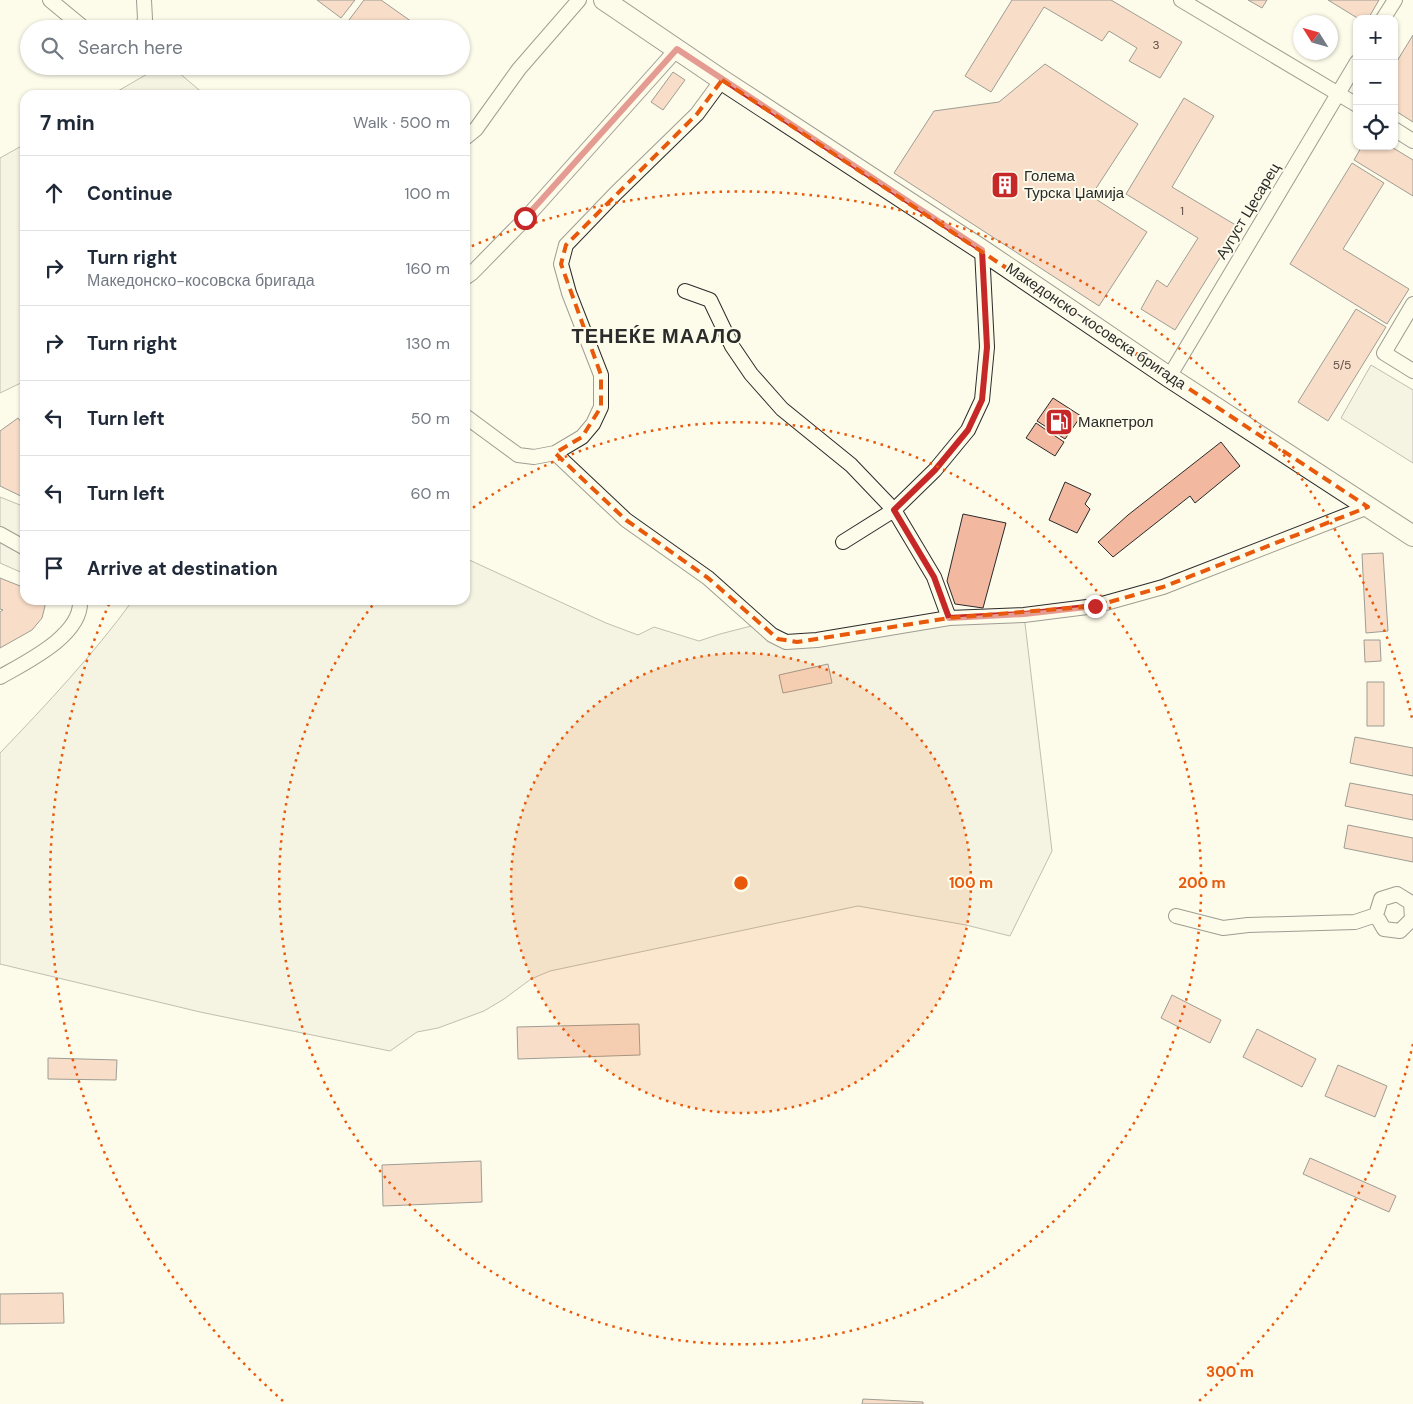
<!DOCTYPE html>
<html lang="en">
<head>
<meta charset="utf-8">
<style>
	:root { --surface:#fff; --page:#f2f2f3; --text:#1f2937; --muted:#747a83; --line:#e0e1e3 }
	body { margin:0; font-family:"DM Sans",sans-serif; background:var(--page); color:var(--text) }
	.controls { position:absolute; right:15px; top:15px; display:grid; overflow:hidden; border-radius:10px; box-shadow:0 1px 4px #0004 }
	.controls button { width:45px; height:45px; display:grid; place-items:center; padding:0; border:0; border-bottom:1px solid var(--line); background:var(--surface); color:var(--text); font:25px sans-serif }
	.compass { position:absolute; left:1293px; top:15px; width:45px; height:45px; border-radius:50%; background:var(--surface); box-shadow:0 1px 4px #0004; rotate:307deg }
	.stop { position:absolute; width:15px; height:15px; margin:-11px; border:4px solid #c62828; border-radius:50%; background:#fff }
	.stop.end { background:#c62828; border-color:#fff; box-shadow:0 1px 5px #0008 }
	.list { margin:0; padding:0; list-style:none }
	h2 { display:flex; justify-content:space-between; align-items:center; height:65px; margin:0; padding:0 20px; font-size:21px }
	h2 small { font-size:16px; font-weight:400; color:var(--muted) }
	.list li { display:grid; grid-template-columns:32px 1fr auto; gap:15px; align-items:center; box-sizing:border-box; height:75px; padding:0 20px; border-top:1px solid var(--line) }
	.list b { display:block; font-size:19px; white-space:nowrap }
	.list p { margin:0; font-size:16px; white-space:nowrap; color:var(--muted) }
	.list em { font-size:16px; font-style:normal; color:var(--muted) }
	.icon { flex:none; width:28px; height:28px; fill:none; stroke:currentColor; stroke-width:2; stroke-linecap:round; stroke-linejoin:round }
	.map { position:relative; flex:none; width:1413px; height:1404px; overflow:hidden }
	.search { position:absolute; background:var(--surface); box-shadow:0 1px 4px #0004; left:20px; top:20px; width:450px; height:55px; display:flex; align-items:center; gap:12px; box-sizing:border-box; padding:0 18px; border-radius:28px; color:var(--muted); font-size:19px }
	.panel { position:absolute; background:var(--surface); box-shadow:0 1px 4px #0004; left:20px; top:90px; width:450px; height:515px; border-radius:15px }
	.map>svg:first-child { display:block }
	.green { fill:#ecebdb; stroke:#74746e }
	.parking { fill:#eceadb; stroke:#74746e }
	.building { fill:#f2b8a0; stroke:#2b2b2b }
	.lines { fill:none; stroke-linecap:round; stroke-linejoin:round }
	.street-casing { stroke:#2b2b2b; stroke-width:16 }
	.secondary-casing { stroke:#2b2b2b; stroke-width:22 }
	.street { stroke:#fdfbea; stroke-width:14 }
	.secondary { stroke:#fdfbea; stroke-width:20 }
	.route { stroke:#c62828; stroke-width:6 }
	.marked { fill:none; stroke:#e8590c; stroke-width:4; stroke-dasharray:10 6; stroke-linejoin:round }
	.ring { fill:none; stroke:#e8590c; stroke-width:2.5; stroke-dasharray:2.5 5 }
	.labels { text-anchor:middle; dominant-baseline:central; stroke-width:4; stroke-linejoin:round; paint-order:stroke }
	.number-label { font-size:12px; fill:#5d4e48 }
	.poi-label { font-size:15px; fill:#2b2b2b; stroke:#fdfbea; text-anchor:start }
	.street-label { font-size:15px; fill:#2b2b2b; stroke:#fdfbea }
	.district-label { font-size:20px; font-weight:bold; letter-spacing:1px; fill:#2b2b2b; stroke:#fdfbea }
	.centre { fill:#e8590c; stroke:#fdfbea; stroke-width:2.5 }
	.ring-label { font-size:15px; text-anchor:middle; font-weight:bold; fill:#e8590c; stroke:#fdfbea; stroke-width:4; stroke-linejoin:round; paint-order:stroke }
</style>
</head>
<body>
<div class="map">
<svg width="1413" height="1404" viewBox="0 0 1413 1404">
	<rect width="100%" height="100%" fill="#fdfbea"/>
	<!-- green -->
	<path class="green" d="M161,66H171L205,95H111Z
		M25,144V381L0,393V158Z
		M465,558L606,623L638,635L654,627L699,641L720,634L759,624L778,639L1024,615L1052,851L1010,936L966,925L858,906L550,971L531,979L504,999L484,1011L438,1028L417,1032L390,1051L200,1012L0,964V753C47,704 93,655 133,600H465Z"/>
	<!-- parking -->
	<path class="parking" d="M1371,365L1413,390V463L1341,418Z
		M0,497L25,507V574L0,563Z"/>
	<!-- building -->
	<path class="building" d="M317,0H355L341,18Z
		M364,0H381L422,29H363L349,20Z
		M1012,0H1111L1182,42L1160,78L1129,61L1137,48L1109,31L1102,41L1044,7L991,92L965,76Z
		M1248,0H1267L1262,8Z
		M1328,0H1379L1368,19H1359Z
		M1413,35V122L1394,110V66Z
		M1045,64L1138,124L1091,196L1147,232L1099,306L894,173L934,111L999,102Z
		M673,72L685,80L663,110L651,102Z
		M1184,98L1214,116L1172,187L1239,227L1175,330L1141,309L1157,280L1167,287L1198,238L1126,194Z
		M1362,146H1390L1413,160V196L1354,160Z
		M1352,163L1384,183L1343,249L1409,289L1387,324L1290,264Z
		M1356,309L1386,327L1328,421L1298,402Z
		M1053,398L1081,416L1065,439L1037,421Z
		M18,418L25,427V498L0,486V431Z
		M1036,423L1064,442L1055,456L1026,438Z
		M1221,442L1240,466L1195,503L1190,496L1113,557L1098,542L1128,515Z
		M1065,482L1091,494L1085,504L1090,509L1077,533L1049,520Z
		M963,514L1006,523L983,608L955,604L947,581Z
		M1383,553L1388,631L1366,633L1362,554Z
		M0,578L25,588V600H43L45,606L42,618L32,630L0,648V612L3,610L0,609Z
		M1364,640H1380L1381,661L1365,662Z
		M828,664L832,683L783,693L779,675Z
		M1367,682H1384V726H1367Z
		M1355,737L1413,748V776L1350,763Z
		M1350,783L1413,795V820L1345,806Z
		M1348,825L1413,838V862L1344,848Z
		M1172,995L1221,1020L1210,1043L1161,1018Z
		M639,1024L640,1055L518,1059L517,1027Z
		M1257,1029L1316,1059L1302,1087L1243,1057Z
		M48,1058L117,1060L116,1080L48,1079Z
		M1338,1065L1387,1086L1375,1117L1325,1096Z
		M1310,1158L1396,1196L1389,1212L1303,1174Z
		M481,1161L482,1202L383,1206L382,1165Z
		M63,1293L64,1323L0,1324V1294Z
		M863,1399L923,1402V1404H862Z"/>
	<g class="lines">
		<defs>
			<path id="street" d="M50,0L85,29
				M1181,0L1357,105
				M1383,19L1395,0
				M142,29L145,19L144,0
				M1394,129L1413,141
				M465,138L476,129L519,69L579,0
				M465,278L472,273L525,219L677,49
				M685,291L710,300L732,346L751,374L782,409L851,465L894,510L934,577L949,618
				M1413,304L1384,353L1413,371
				M1169,377L1357,62
				M465,416L518,455L534,457L555,453L582,437L593,424L601,407V375L569,293L561,264L566,245L615,194L697,114L722,80
				M555,453L626,520L708,578L772,635L786,642L817,640L949,618L1024,615L1095,606L1163,587L1368,507
				M0,534L25,548
				M843,542L894,510L935,470L968,430L982,400L987,347L982,250
				M0,677C26,662 83,635 80,600
				M1411,903L1412,919L1400,931L1384,929L1376,915L1381,899L1397,894L1413,904
				M1176,916L1223,928L1248,925L1355,922L1376,915"/>
			<path id="secondary" d="M604,0L722,80L982,250L1169,377L1413,536"/>
		</defs>
		<!-- street casing -->
		<use href="#street" class="street-casing"/>
		<!-- secondary casing -->
		<use href="#secondary" class="secondary-casing"/>
		<!-- street -->
		<use href="#street" class="street"/>
		<!-- secondary -->
		<use href="#secondary" class="secondary"/>
	</g>
	<g class="lines">
		<!-- route -->
		<path class="route" d="M525,218L677,49L982,250L987,347L982,400L968,430L935,470L894,510L934,577L949,618L1024,614L1095,606"/>
	</g>
	<!-- marked area -->
	<path d="M0 0H1413V1404H0ZM722,80L1368,507L1163,587L1095,606L949,618L797,642L778,639L708,578L626,520L555,453L582,437L601,407V375L561,264L566,245L697,114Z" fill="#fdfbea" fill-opacity=".55" fill-rule="evenodd"/>
	<path class="marked" d="M722,80L1368,507L1163,587L1095,606L949,618L797,642L778,639L708,578L626,520L555,453L582,437L601,407V375L561,264L566,245L697,114Z"/>
	<!-- distance rings -->
	<circle cx="741" cy="883" r="230" fill="#e8590c" fill-opacity=".12"/>
	<g class="ring">
		<circle cx="741" cy="883" r="230"/>
		<path d="M467 512A461 461 0 1 1 375 602"/>
		<path d="M1413 1044A691 691 0 0 1 1199 1401M283 1401A691 691 0 0 1 110 602M465 249A691 691 0 0 1 1413 722"/>
	</g>
	<!-- icons -->
	<defs>
		<symbol id="building-square" viewBox="-11 -11 22 22"><rect x="-9" y="-9" width="18" height="18" rx="4" fill="#c62828" stroke="#fdfbea"/><path d="M-4-6H4V6H1V3H-1V6H-4ZM-2.5-4.3h1.7v1.8h-1.7ZM.8-4.3h1.7v1.8H.8ZM-2.5-1h1.7V.8h-1.7ZM.8-1h1.7V.8H.8Z" fill="#fff"/></symbol>
		<symbol id="fuel-square" viewBox="-11 -11 22 22"><rect x="-9" y="-9" width="18" height="18" rx="4" fill="#c62828" stroke="#fdfbea"/><path d="M-5.5-6h7V0h2V4h1.3V-2.5L3-4.5l.8-.8L6-3V5H2.5V1h-1V6h-7ZM-4.2-4.7v3.2H.2V-4.7Z" fill="#fff"/></symbol>
	</defs>
	<g fill-rule="evenodd">
		<use href="#building-square" x="989" y="169" width="32" height="32"/>
		<use href="#fuel-square" x="1043" y="406" width="32" height="32"/>
	</g>
	<g class="labels">
		<!-- number labels -->
		<g class="number-label">
			<text x="1156" y="45">3</text>
			<text x="1182" y="211">1</text>
			<text x="1342" y="365">5/5</text>
		</g>
		<!-- poi labels -->
		<g class="poi-label">
			<text x="1024" y="176">Голема<tspan x="1024" dy="17">Турска Џамија</tspan></text>
			<text x="1078" y="422">Макпетрол</text>
		</g>
		<!-- street labels -->
		<g class="street-label">
			<text transform="translate(1248 211) rotate(-59)">Аугуст Цесарец</text>
			<text transform="translate(1096 326) rotate(34)">Македонско-косовска бригада</text>
		</g>
		<!-- district labels -->
		<g class="district-label">
			<text x="657" y="336">ТЕНЕЌЕ МААЛО</text>
		</g>
	</g>
	<circle cx="741" cy="883" r="8" class="centre"/>
	<g class="ring-label">
		<text x="971" y="888">100 m</text>
		<text x="1202" y="888">200 m</text>
		<text x="1230" y="1377">300 m</text>
	</g>
</svg>
<div class="controls">
<button>+</button>
<button>−</button>
<button><svg class="icon" aria-label="locate" viewBox="0 0 24 24"><circle cx="12" cy="12" r="6"/><path d="M12 2v4M12 18v4M2 12h4M18 12h4"/></svg></button>
</div>
<svg class="compass" viewBox="-18 -18 36 36"><path d="M0-13l5 13h-10z" fill="#e53935"/><path d="M0 13l5-13h-10z" fill="#747a83"/></svg>
<div class="stop" style="left:525px;top:218px"></div>
<div class="stop end" style="left:1095px;top:606px"></div>
<div class="search"><svg class="icon" aria-label="search" viewBox="0 0 24 24"><circle cx="10" cy="10" r="6"/><path d="M15 15l6 6"/></svg>Search here</div>
<section class="panel">
<h2>7 min<small>Walk · 500 m</small></h2>
<ul class="list">
<li><svg class="icon" aria-label="ahead" viewBox="0 0 24 24"><path d="M12 20V5M6 11l6-6 6 6"/></svg><div><b>Continue</b></div><em>100 m</em></li>
<li><svg class="icon" aria-label="right" viewBox="0 0 24 24"><path d="M7 20v-9h11M14 6l5 5-5 5"/></svg><div><b>Turn right</b><p>Македонско-косовска бригада</p></div><em>160 m</em></li>
<li><svg class="icon" aria-label="right" viewBox="0 0 24 24"><path d="M7 20v-9h11M14 6l5 5-5 5"/></svg><div><b>Turn right</b></div><em>130 m</em></li>
<li><svg class="icon" aria-label="left" viewBox="0 0 24 24"><path d="M17 20v-9H6M10 6l-5 5 5 5"/></svg><div><b>Turn left</b></div><em>50 m</em></li>
<li><svg class="icon" aria-label="left" viewBox="0 0 24 24"><path d="M17 20v-9H6M10 6l-5 5 5 5"/></svg><div><b>Turn left</b></div><em>60 m</em></li>
<li><svg class="icon" aria-label="arrive" viewBox="0 0 24 24"><path d="M6 21V4h12l-3 4 3 4H6"/></svg><div><b>Arrive at destination</b></div></li>
</ul>
</section>
</div>
</body>
</html>
